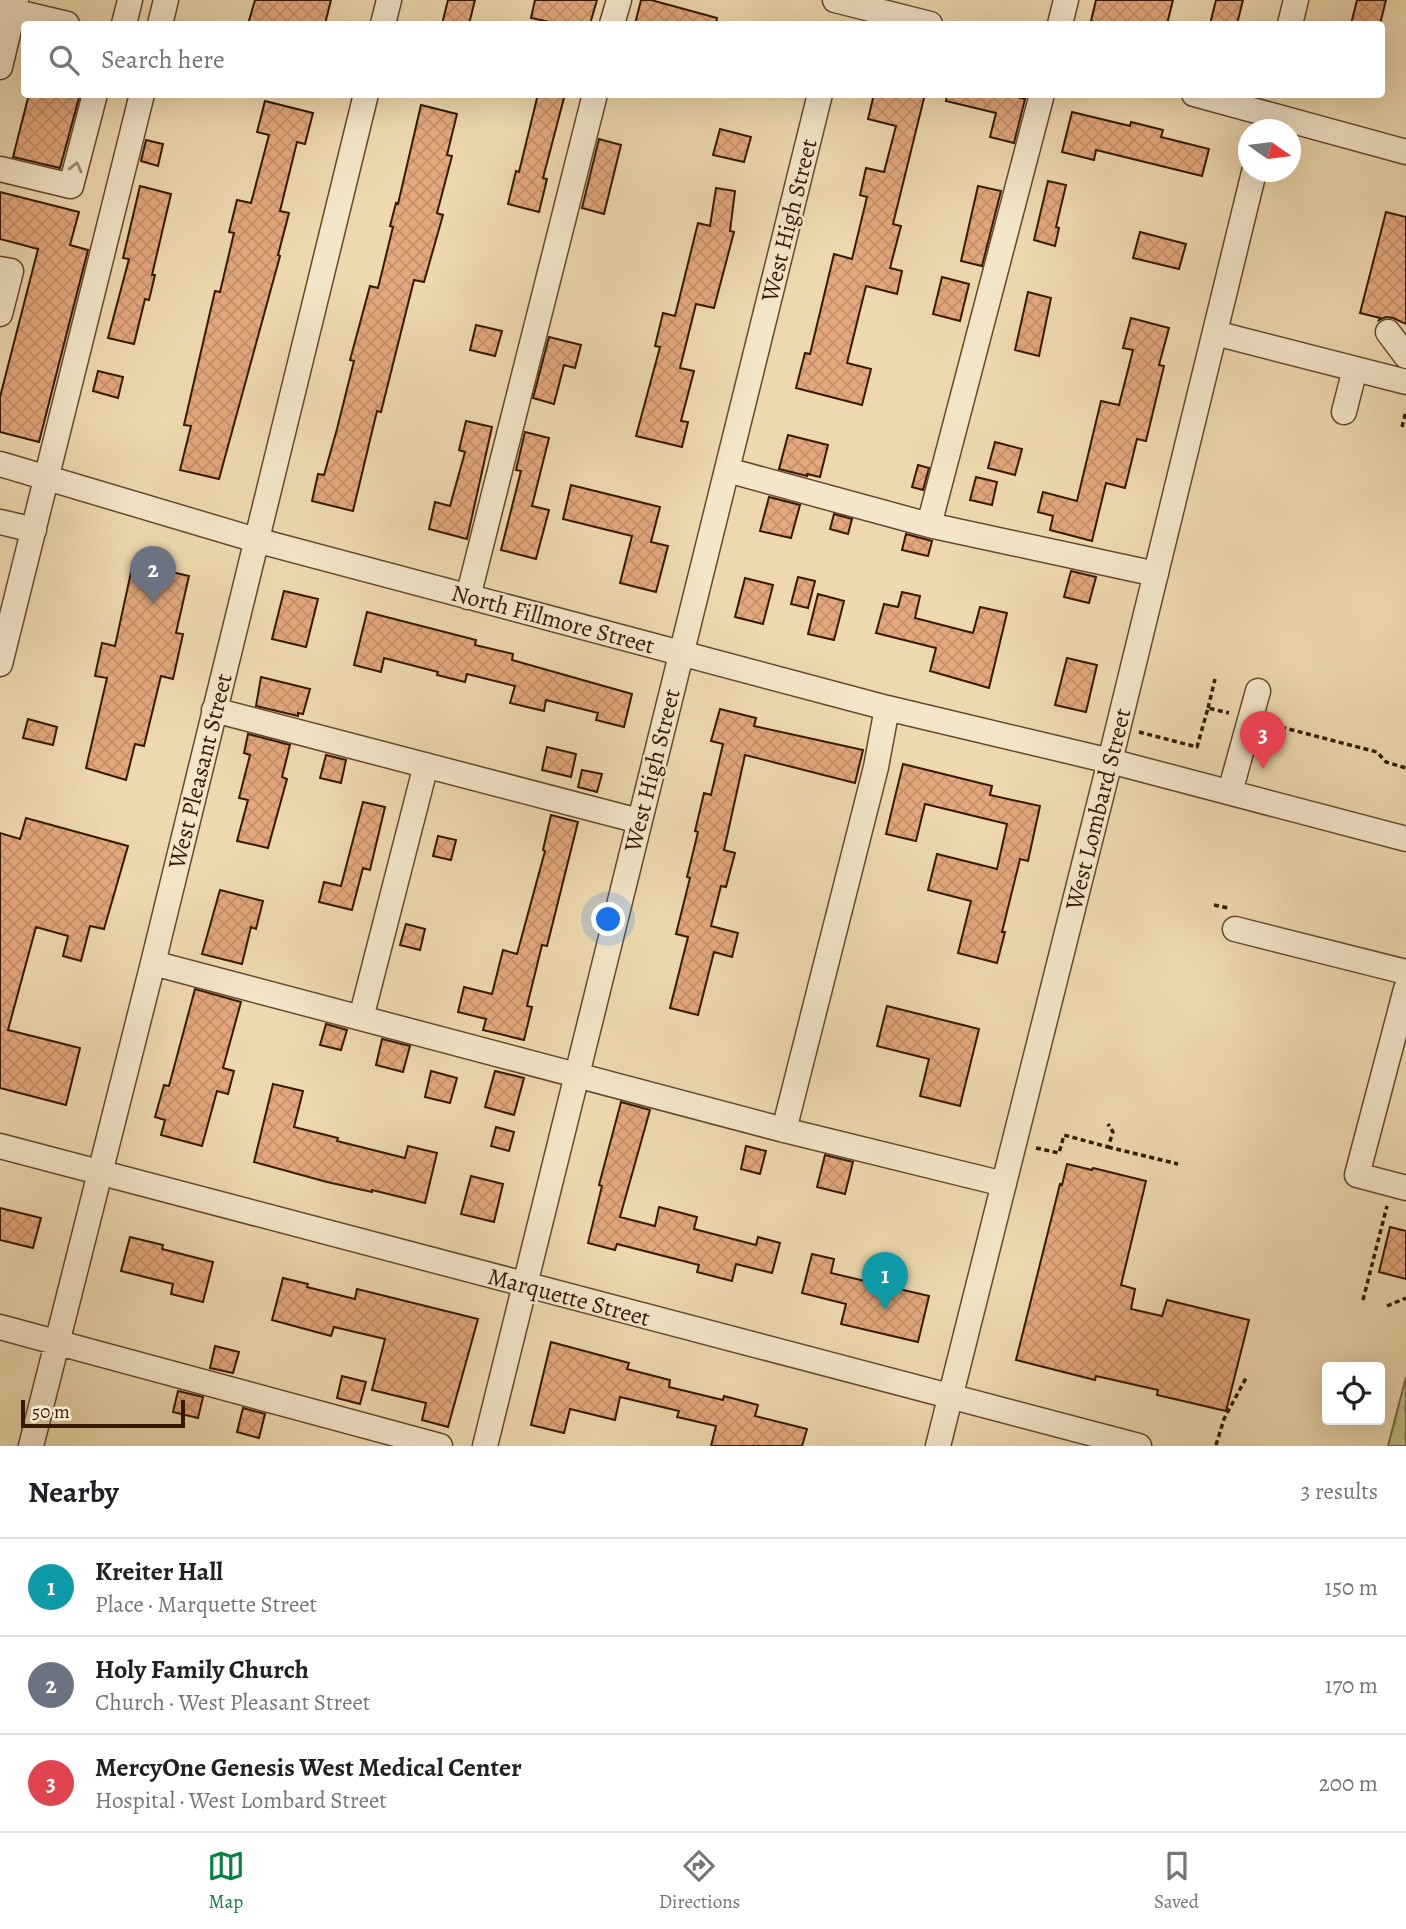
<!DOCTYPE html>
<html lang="en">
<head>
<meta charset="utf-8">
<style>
	:root { --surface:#fff; --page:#f6f6f6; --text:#202124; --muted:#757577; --line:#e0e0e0; --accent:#0b8043 }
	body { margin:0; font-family:Alegreya,serif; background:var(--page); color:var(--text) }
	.controls { position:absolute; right:21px; bottom:21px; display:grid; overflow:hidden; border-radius:7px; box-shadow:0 7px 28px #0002 }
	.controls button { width:63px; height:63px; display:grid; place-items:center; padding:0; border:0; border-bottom:2px solid var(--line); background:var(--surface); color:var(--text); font:35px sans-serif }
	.compass { position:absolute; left:1238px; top:119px; width:63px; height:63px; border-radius:50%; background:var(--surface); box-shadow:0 7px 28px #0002; rotate:104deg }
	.scale { position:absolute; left:21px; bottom:18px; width:164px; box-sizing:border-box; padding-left:7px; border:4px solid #361804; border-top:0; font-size:19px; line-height:24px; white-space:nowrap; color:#361804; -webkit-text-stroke:5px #f4e6ca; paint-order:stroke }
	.you { position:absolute; left:609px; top:920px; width:24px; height:24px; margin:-18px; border:5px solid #fff; border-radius:50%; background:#1a73e8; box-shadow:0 0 0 10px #1a73e833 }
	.badge { display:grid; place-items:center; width:46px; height:46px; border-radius:50%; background:var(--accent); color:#fff; font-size:23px; font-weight:700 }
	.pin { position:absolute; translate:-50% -58px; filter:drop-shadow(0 2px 4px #0008) }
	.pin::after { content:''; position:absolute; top:37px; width:24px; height:21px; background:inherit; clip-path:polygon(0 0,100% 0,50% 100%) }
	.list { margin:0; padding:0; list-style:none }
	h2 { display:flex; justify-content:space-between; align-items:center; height:91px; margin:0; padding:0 28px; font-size:30px }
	h2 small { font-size:23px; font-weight:400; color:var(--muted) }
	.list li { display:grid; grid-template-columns:46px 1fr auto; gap:21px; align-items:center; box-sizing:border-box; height:98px; padding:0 28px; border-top:2px solid var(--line) }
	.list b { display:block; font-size:26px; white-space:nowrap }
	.list p { margin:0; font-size:23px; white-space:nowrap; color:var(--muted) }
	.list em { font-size:23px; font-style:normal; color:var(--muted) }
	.icon { flex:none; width:38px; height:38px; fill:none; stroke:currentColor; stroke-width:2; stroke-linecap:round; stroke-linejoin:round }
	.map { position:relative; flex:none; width:1406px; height:1446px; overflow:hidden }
	.search { position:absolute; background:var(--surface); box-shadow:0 7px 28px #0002; left:21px; right:21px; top:21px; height:77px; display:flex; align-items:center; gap:18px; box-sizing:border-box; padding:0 24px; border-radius:7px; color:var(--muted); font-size:26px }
	.sheet { height:385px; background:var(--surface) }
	nav { display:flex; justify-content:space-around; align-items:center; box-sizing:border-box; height:98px; border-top:2px solid var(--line); background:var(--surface); font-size:19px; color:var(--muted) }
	nav a { display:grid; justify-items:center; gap:4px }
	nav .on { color:var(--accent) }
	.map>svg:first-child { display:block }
	.cemetery { fill:url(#cemetery-stones); stroke:#7a6b45; stroke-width:2 }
	.building { fill:url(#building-cross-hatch); stroke:#361804; stroke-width:2 }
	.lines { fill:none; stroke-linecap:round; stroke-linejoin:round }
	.minor-casing { stroke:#64482e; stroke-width:27 }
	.path { stroke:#361804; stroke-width:3.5; stroke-dasharray:5 3.5; stroke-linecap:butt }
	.minor { stroke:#f4e6ca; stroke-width:24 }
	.oneway { stroke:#9e8971 }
	.labels { text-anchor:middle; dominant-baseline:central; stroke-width:5; stroke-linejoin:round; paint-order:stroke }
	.street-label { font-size:24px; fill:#361804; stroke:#f4e6ca }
</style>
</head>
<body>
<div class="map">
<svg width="1406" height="1446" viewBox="0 0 1406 1446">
	<defs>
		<pattern id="cemetery-stones" width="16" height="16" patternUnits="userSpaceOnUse" patternTransform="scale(1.75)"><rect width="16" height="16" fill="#bebe86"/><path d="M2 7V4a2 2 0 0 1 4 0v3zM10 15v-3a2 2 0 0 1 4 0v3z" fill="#a4a372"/></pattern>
		<pattern id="building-cross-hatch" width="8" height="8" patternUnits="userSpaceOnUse" patternTransform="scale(1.75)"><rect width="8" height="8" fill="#e3a87c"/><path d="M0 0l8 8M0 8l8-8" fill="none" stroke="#c3906a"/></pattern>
	</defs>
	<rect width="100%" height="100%" fill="#eed9ae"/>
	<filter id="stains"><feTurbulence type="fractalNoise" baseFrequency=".00286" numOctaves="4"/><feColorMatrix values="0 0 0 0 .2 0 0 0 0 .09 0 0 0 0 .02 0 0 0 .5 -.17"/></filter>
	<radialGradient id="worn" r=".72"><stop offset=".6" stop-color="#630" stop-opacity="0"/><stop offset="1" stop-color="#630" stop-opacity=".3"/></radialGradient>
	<!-- cemetery -->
	<path class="cemetery" d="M1406,1377V1446H1388Z"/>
	<!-- building -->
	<path class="building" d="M255,0H331L325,24H248Z
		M448,0H475L469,24H442Z
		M535,0H597L590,24H559L531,18Z
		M641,0H651L717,18L716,24H635Z
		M1096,0H1173L1167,24H1104L1091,21Z
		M1216,0H1243L1237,24H1210Z
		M1357,0H1386L1380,24H1351Z
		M29,94H80L60,168L13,157Z
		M538,94H565L543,178L547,179L539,212L508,204L516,171L519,172Z
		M874,94H925L893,224L901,226L890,268L902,271L897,294L866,286L847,363L871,369L862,405L796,388L805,353L810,354L834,254L852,259L867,197L860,195L866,168L884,172L896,126L868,119Z
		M947,94H1005L1025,99L1014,143L990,137L996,113L946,101Z
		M265,101L313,113L305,144L297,142L280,211L289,213L278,255L280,256L219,479L180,470L191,426L184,425L215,291L220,292L234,233L229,232L237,200L251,203L269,135L257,132Z
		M421,105L457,114L447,155L452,156L437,213L443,215L424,282L414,280L381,412L377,411L353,511L312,501L318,474L324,475L337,429L354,361L350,360L370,286L378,288L393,227L390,226L396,203L398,204Z
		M1072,112L1130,126L1131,122L1163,130L1161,137L1209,149L1202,176L1096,150L1094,160L1062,152Z
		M720,129L751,137L744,162L713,155Z
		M599,139L621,145L604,214L582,208Z
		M146,140L163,144L158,166L141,161Z
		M1048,181L1066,185L1056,227L1059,228L1055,246L1034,240Z
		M140,186L171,194L152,275H155L149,300L145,299L134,344L108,338L129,259L123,258Z
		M978,186L1001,191L982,266L961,261Z
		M716,188L735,191L730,231L734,232L714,308L696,304L680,368L694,371L681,421L688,422L682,447L636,436L660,347L655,346L663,313L675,316L698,223L710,226Z
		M0,192L79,212L70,245L88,250L39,442L0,432V397L38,249L0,239Z
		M1386,212L1406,217V324L1393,318L1386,317L1379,320L1380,318L1360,313Z
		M1140,232L1186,244L1179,269L1133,258Z
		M942,277L969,284L960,321L933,314Z
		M1028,292L1051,298L1039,356L1015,350Z
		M1131,318L1169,328L1159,365L1164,366L1146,441L1137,439L1125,488L1106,483L1092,541L1050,530L1053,516L1038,512L1043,492L1077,501L1101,401L1119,405L1133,350L1123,348Z
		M476,325L502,331L495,356L470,350Z
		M549,337L581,345L575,368L564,365L554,404L533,398Z
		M98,371L123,377L118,398L93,391Z
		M466,421L492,427L467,539L429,529L435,502L450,506L465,452L459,450Z
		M525,432L549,438L532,506L549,510L536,559L501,550L521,471L516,470Z
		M788,435L828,445L820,477L807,474V476L779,469Z
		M995,442L1022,449L1015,475L988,468Z
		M918,465L929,468L923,490L912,487Z
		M976,477L997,482L992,505L970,500Z
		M571,485L660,507L651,542L668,546L656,592L620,583L632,536L563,519Z
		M769,497L800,505L791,538L760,531Z
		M834,514L852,519L848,534L830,529Z
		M906,534L932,541L928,556L902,550Z
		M133,563L189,576L176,633L183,634L173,679L161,676L144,746L135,744L126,780L86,768L107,678L95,676L102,643L115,646Z
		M1071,571L1096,577L1089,603L1064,597Z
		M798,577L815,581L808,608L791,604Z
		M745,578L773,585L763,624L735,617Z
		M284,591L318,599L306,647L272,639Z
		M902,592L920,596L915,618L973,633L980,607L1007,613L989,688L930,671L936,648L876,633L884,604L898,607Z
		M818,594L844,601L834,640L808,634Z
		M367,612L476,640L475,645L513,654L512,660L632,694L624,727L596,720L598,713L546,700L544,711L510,703L515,686L467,674L465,682L437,675L438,672L384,658L381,672L354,665Z
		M1067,658L1097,665L1086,712L1055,705Z
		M261,677L310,689L303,714L298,713V716L256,706Z
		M720,709L756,718L754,726L863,750L855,783L745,755L724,850L735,853L726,887L721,886L711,926L738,933L732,957L714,952L698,1015L670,1008L688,937L676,934L690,878L687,877L698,832L695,831L704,793L711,795L723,744L711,741Z
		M28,719L57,727L53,745L23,738Z
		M248,734L290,745L282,777L287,779L268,848L237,841L248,800L239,798L250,755L244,753Z
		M547,747L576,754L571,777L542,770Z
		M326,755L346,760L341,783L320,778Z
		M903,764L992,786L990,795L1040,806L1028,861L1020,859L1002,932H1005L997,963L958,953L971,901L928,890L937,854L997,869L1007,824L925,804L916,841L886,834Z
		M582,770L602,774L597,792L578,787Z
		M363,802L385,807L370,870L363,868L352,910L319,902L324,882L341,886Z
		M551,815L578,822L547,946L542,945L527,1006L532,1007L524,1040L483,1030L486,1019L458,1012L464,987L492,994L503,950L517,954L545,851L543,850Z
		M26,818L128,846L104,929L90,926L81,961L63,956L68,936L36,927L8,1030L80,1048L66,1105L0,1088V833L20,839Z
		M438,836L456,840L451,860L433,856Z
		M220,890L263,901L256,929L251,927L242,964L202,954Z
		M406,924L425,929L420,950L400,945Z
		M195,989L241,1002L223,1068L234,1071L228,1094L217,1091L202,1146L161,1135L165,1120L155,1117L164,1085L169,1086Z
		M887,1006L979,1029L960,1106L920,1096L929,1059L877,1046Z
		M326,1024L347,1030L341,1050L320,1045Z
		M382,1039L410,1046L403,1072L376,1065Z
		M431,1071L457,1078L450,1103L425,1097Z
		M495,1071L524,1078L514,1115L485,1107Z
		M273,1084L303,1091L294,1127L338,1138L337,1141L405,1158L408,1146L437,1153L425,1203L372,1190V1192L327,1182L254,1162Z
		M621,1102L650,1110L620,1217L655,1226L659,1207L697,1217L694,1229L756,1245L758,1237L780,1243L772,1273L736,1264L732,1281L697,1272L699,1265L617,1244L615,1250L588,1243L602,1186L599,1185Z
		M496,1127L514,1132L509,1151L491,1146Z
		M746,1146L766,1151L760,1174L741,1169Z
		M825,1155L853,1162L845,1194L817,1187Z
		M1067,1164L1092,1170L1093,1168L1146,1181L1121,1285L1135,1289L1131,1309L1162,1316L1167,1300L1249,1320L1226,1411L1157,1395L1158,1390L1096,1376L1095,1380L1016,1360L1060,1184L1062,1185Z
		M471,1176L503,1184L494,1222L461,1214Z
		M0,1208L41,1218L33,1248L0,1240Z
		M1390,1227L1406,1231V1279L1379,1272Z
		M130,1237L163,1245L162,1249L213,1262L203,1302L171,1294L173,1284L121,1271Z
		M812,1254L834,1259L831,1273L929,1296L918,1342L841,1324L846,1304L802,1293Z
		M283,1278L308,1284L307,1287L355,1299L357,1289L478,1319L448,1427L422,1420L426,1403L372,1390L385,1339L334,1327L331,1336L272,1320Z
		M551,1342L629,1363L627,1369L670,1380L669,1387L723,1400L724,1396L758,1405L755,1416L807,1429L802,1446H711L716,1426L677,1417L679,1411L620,1397L615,1420L570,1409L564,1433L531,1425Z
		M215,1346L239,1352L233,1373L210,1368Z
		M342,1376L366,1382L360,1404L337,1398Z
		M178,1391L203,1397L198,1418L173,1412Z
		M243,1408L265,1414L259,1438L237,1432Z"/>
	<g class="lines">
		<defs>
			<path id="minor" d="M835,0L930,24
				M0,8L67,24
				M124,24L130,0
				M160,24L166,0
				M383,24L389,0
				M612,24L619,0
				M1060,24L1066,0
				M1290,24L1296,0
				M0,67L16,0
				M1194,94L1406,152
				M0,169L71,186L95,94
				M0,269L11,271L0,314
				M1388,332L1406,356
				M1215,333L1406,382
				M1344,412L1355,369
				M0,464L256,540L887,708L1110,761L1406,839
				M727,470L929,525L1156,574
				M0,522L34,530
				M929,525L1042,94
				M468,597L595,94
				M0,664L142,94
				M214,710L639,821
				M1230,792L1258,691
				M1235,929L1406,972
				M153,963L784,1130L1004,1184
				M1406,989L1357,1175L1406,1188
				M361,1018L426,765
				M784,1130L876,767L887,708
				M0,1146L1139,1446
				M0,1327L440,1446
				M31,1446L153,963L366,94
				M485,1446L820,94
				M938,1446L1110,761L1254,172"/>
		</defs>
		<!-- minor casing -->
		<use href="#minor" class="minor-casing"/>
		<!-- path -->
		<path class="path" d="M1402,427L1406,411
			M1208,708L1215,679
			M1273,725L1377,752L1386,762L1406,768
			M1139,732L1197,747L1208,708L1229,713
			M1214,905L1228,908
			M1108,1147L1178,1164
			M1036,1148L1059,1153L1064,1135L1108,1147L1113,1132L1108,1124
			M1363,1300L1387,1206
			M1387,1306L1406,1298
			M1216,1445L1224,1419L1246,1378"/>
		<!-- minor -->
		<use href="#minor" class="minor"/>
	</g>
	<!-- one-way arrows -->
	<defs><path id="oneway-chevron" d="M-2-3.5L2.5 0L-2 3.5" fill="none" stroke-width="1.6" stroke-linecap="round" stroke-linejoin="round" transform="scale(1.75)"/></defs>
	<use class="oneway" href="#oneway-chevron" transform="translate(76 167) rotate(-76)"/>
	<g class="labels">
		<!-- street labels -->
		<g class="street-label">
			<text transform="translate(789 220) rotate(-76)">West High Street</text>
			<text transform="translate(553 619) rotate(15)">North Fillmore Street</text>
			<text transform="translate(652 770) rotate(-76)">West High Street</text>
			<text transform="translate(200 771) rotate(-76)">West Pleasant Street</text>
			<text transform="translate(1098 809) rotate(-76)">West Lombard Street</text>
			<text transform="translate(569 1297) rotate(15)">Marquette Street</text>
		</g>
	</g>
	<rect width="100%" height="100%" filter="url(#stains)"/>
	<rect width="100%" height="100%" fill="url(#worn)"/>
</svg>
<div class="controls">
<button><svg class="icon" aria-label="locate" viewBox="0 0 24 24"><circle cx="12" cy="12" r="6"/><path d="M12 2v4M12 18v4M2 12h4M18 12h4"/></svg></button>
</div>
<svg class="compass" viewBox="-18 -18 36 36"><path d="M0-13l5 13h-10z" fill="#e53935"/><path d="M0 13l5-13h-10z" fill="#757577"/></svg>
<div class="scale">50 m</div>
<div class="you"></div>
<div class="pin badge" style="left:885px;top:1310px;background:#0f9aa8">1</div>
<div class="pin badge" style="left:153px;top:604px;background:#6b7280">2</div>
<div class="pin badge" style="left:1263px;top:769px;background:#e0444e">3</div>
<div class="search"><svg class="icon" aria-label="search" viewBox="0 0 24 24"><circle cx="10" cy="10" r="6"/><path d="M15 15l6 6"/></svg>Search here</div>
</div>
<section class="sheet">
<h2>Nearby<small>3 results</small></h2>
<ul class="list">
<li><span class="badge" style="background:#0f9aa8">1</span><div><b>Kreiter Hall</b><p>Place · Marquette Street</p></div><em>150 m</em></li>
<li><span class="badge" style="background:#6b7280">2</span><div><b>Holy Family Church</b><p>Church · West Pleasant Street</p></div><em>170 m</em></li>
<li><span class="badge" style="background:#e0444e">3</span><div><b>MercyOne Genesis West Medical Center</b><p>Hospital · West Lombard Street</p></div><em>200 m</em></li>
</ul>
</section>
<nav>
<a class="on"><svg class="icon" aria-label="map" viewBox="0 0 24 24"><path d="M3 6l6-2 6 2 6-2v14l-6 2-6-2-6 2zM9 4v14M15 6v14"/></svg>Map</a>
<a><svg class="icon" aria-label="directions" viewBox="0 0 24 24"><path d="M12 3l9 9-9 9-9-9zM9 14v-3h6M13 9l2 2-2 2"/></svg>Directions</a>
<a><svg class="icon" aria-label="saved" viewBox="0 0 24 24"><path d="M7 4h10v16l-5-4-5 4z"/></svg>Saved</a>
</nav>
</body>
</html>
